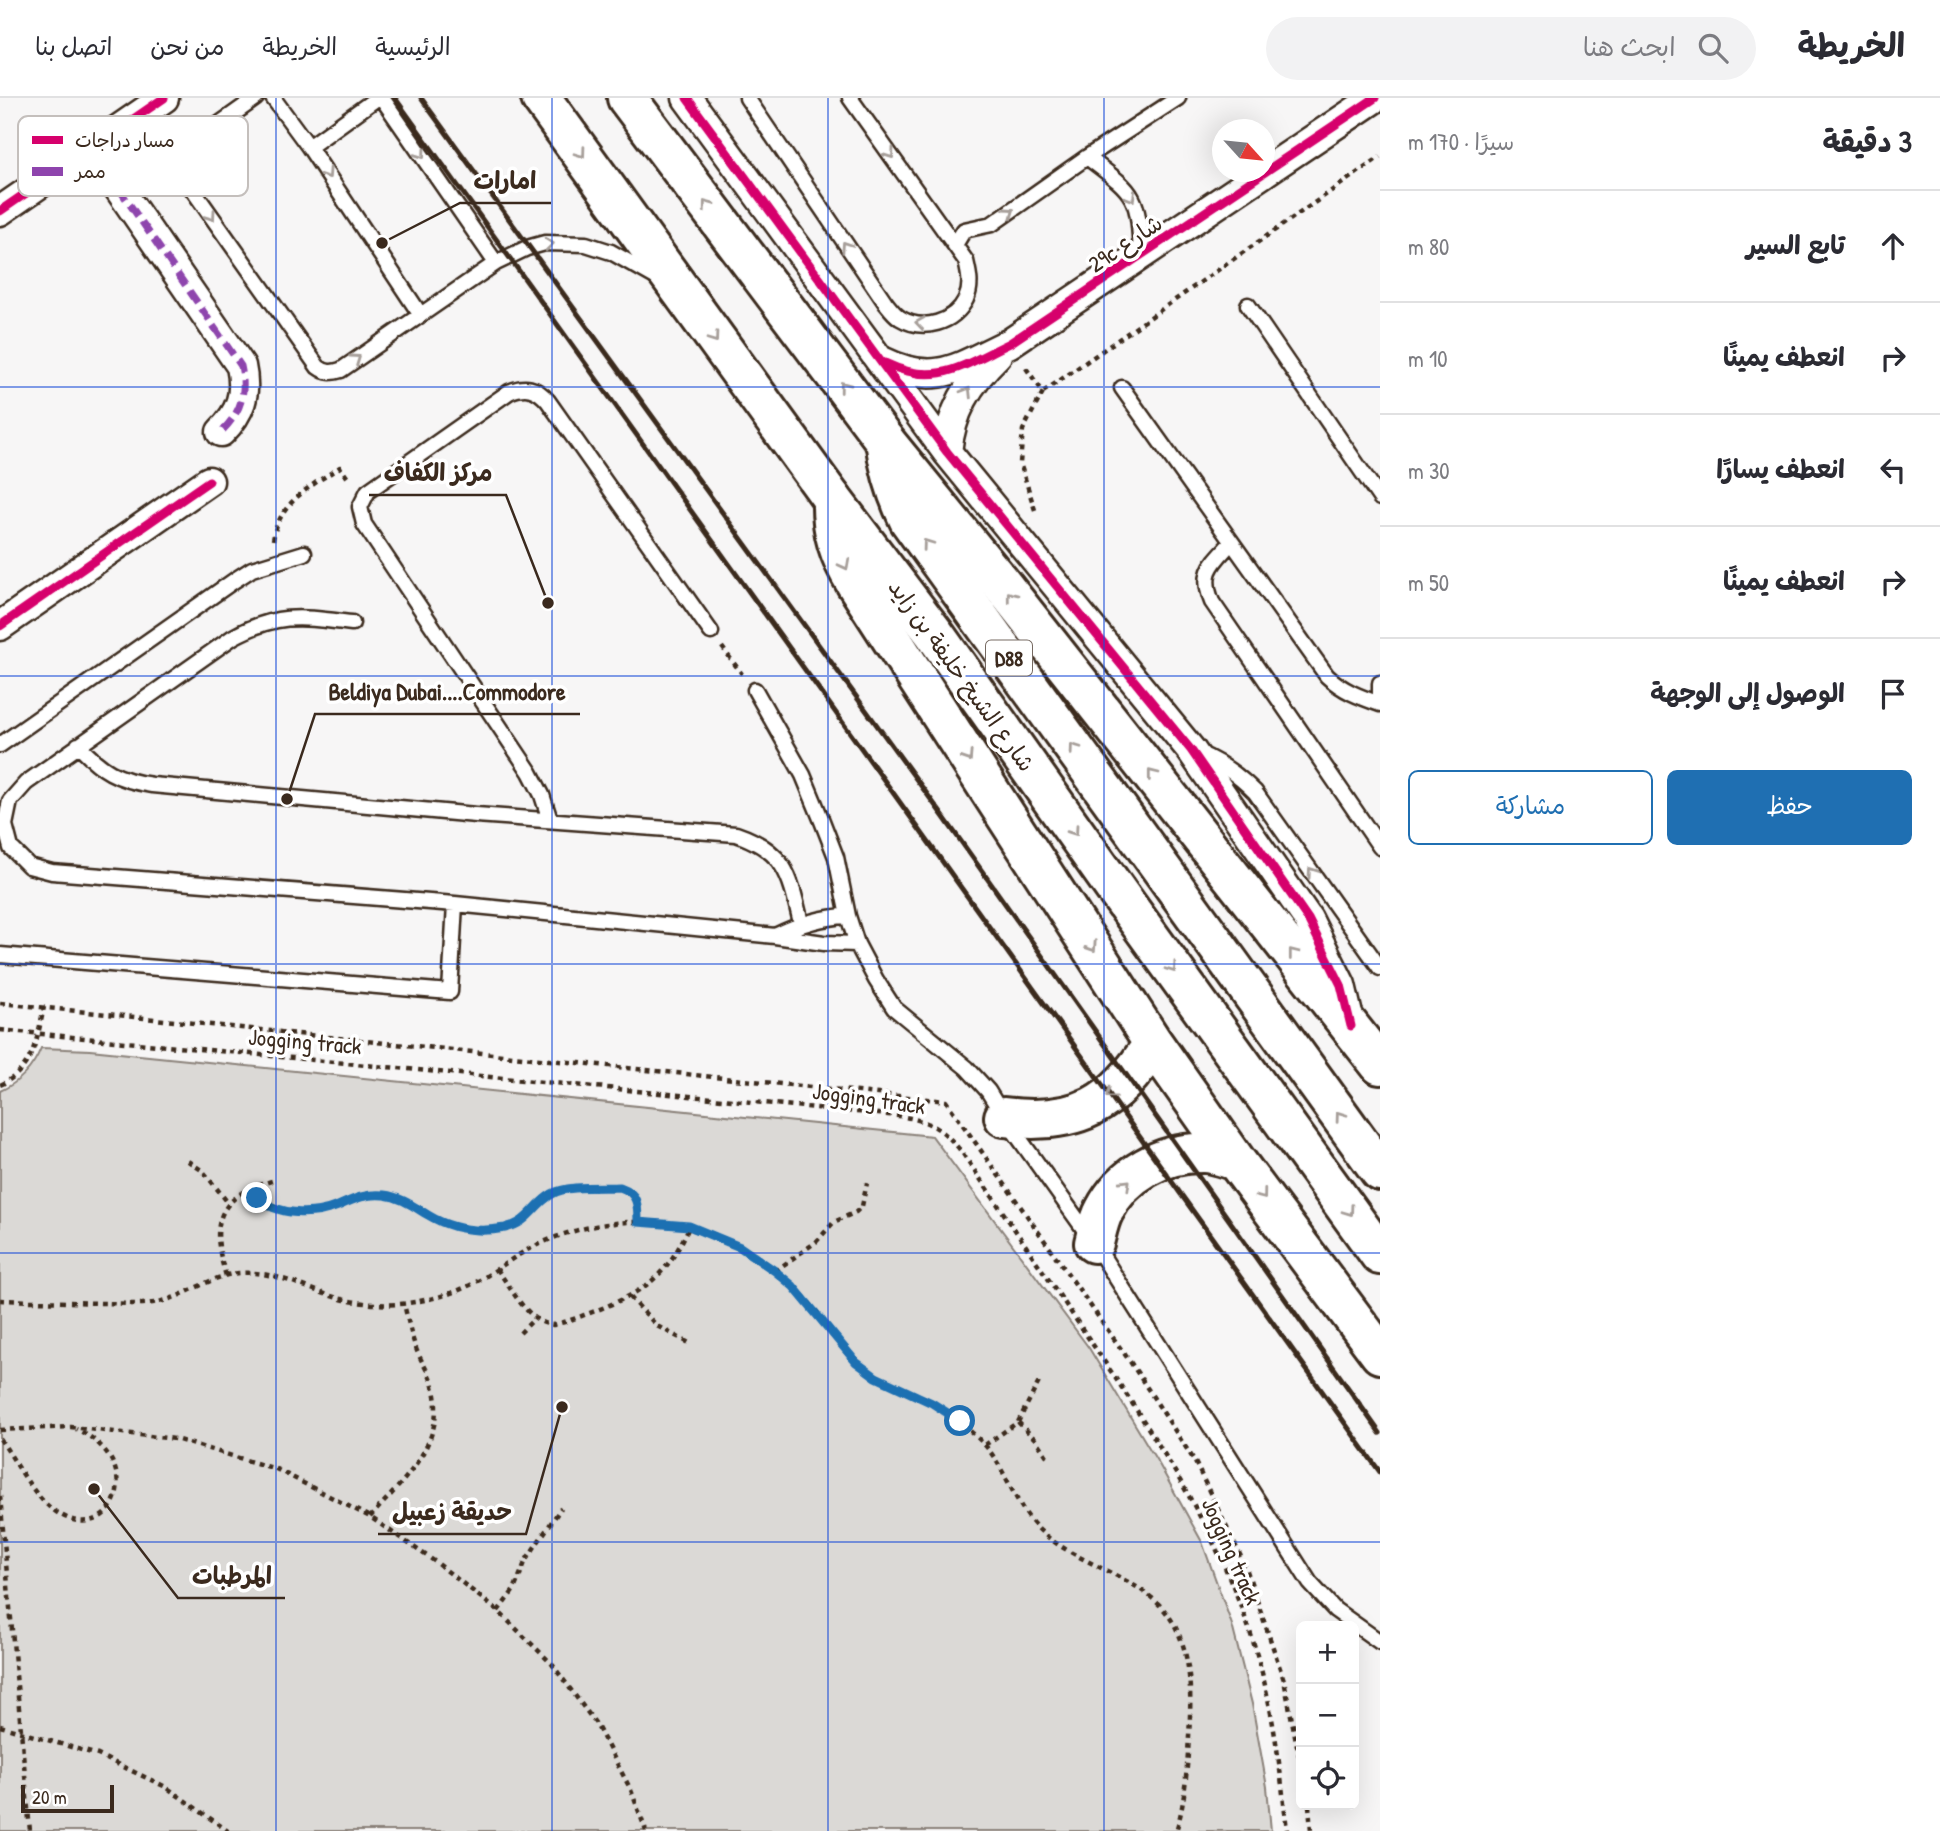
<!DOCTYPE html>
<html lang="ar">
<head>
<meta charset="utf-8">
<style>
	:root { --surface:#fff; --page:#f2f2f3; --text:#2b2b33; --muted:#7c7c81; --line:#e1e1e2; --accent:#1f6fb2 }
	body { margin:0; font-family:"Patrick Hand","Playpen Sans Arabic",sans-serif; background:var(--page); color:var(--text); direction:rtl }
	.controls { position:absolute; right:21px; bottom:21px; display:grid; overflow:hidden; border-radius:10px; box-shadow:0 7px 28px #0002 }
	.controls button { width:63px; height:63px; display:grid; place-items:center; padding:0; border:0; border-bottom:2px solid var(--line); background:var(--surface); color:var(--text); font:35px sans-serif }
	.compass { position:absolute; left:1212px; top:21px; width:63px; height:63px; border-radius:50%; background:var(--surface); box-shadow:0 7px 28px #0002; rotate:117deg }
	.scale { position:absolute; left:21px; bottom:18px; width:93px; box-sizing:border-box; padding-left:7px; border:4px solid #3b2a1e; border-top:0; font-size:19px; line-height:24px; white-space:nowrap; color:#3b2a1e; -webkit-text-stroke:5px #fff; paint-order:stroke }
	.stop { position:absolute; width:21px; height:21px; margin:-16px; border:5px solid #1f6fb2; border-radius:50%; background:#fff }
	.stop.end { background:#1f6fb2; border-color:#fff; box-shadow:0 2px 7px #0008 }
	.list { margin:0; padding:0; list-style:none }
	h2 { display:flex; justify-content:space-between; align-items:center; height:91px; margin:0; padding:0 28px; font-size:30px }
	h2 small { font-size:23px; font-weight:400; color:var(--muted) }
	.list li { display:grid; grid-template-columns:46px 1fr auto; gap:21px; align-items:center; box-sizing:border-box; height:112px; padding:0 28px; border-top:2px solid var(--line) }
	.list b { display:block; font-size:26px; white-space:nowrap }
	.list em { font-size:23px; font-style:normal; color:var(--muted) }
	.actions { display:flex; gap:14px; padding:21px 28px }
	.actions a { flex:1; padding:16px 0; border:2px solid var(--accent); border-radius:10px; text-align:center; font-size:24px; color:var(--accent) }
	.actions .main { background:var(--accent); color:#fff }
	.icon { flex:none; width:38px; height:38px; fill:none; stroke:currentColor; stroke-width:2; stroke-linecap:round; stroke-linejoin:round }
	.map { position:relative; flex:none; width:1380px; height:1733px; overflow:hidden; direction:ltr }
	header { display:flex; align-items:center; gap:42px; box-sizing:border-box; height:98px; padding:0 35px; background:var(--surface); border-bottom:2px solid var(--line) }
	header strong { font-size:33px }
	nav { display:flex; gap:38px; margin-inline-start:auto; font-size:24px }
	.search { width:490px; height:63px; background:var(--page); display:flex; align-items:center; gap:18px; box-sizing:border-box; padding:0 24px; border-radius:38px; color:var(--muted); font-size:26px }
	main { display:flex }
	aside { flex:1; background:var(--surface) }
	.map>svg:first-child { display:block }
	.green { fill:#dbd9d6; stroke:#8b827a; stroke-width:2 }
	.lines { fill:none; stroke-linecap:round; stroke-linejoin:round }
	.lane-casing { stroke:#3b2a1e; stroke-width:19 }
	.street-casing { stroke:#3b2a1e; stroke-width:33 }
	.secondary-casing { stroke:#3b2a1e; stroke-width:44 }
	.primary-casing { stroke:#3b2a1e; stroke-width:44 }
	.path { stroke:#3b2a1e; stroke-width:4.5; stroke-dasharray:5 5; stroke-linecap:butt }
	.lane { stroke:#fff; stroke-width:14 }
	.street { stroke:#fff; stroke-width:28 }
	.secondary { stroke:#fff; stroke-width:38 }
	.primary { stroke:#fff; stroke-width:38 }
	.rail { stroke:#3b2a1e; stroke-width:5 }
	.quiet { stroke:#8e44ad; stroke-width:7; stroke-dasharray:14 7; stroke-linecap:butt }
	.cycleway-casing { stroke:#fff; stroke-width:13 }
	.cycleway { stroke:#d6006c; stroke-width:9 }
	.oneway { stroke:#a79f9a }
	.route { stroke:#1f6fb2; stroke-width:9 }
	.grid { fill:none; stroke:#1d4ed8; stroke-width:2; stroke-opacity:0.55 }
	.labels { text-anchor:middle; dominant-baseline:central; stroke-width:7; stroke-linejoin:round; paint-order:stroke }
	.shield { fill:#fff; stroke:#766a62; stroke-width:2 }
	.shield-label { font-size:21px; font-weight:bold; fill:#3b2a1e }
	.street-label { font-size:23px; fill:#3b2a1e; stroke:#fff }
	.key { fill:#fff; stroke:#c4bfbc; stroke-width:2 }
	.key-label { font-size:19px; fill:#3b2a1e }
	.leader { fill:none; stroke:#3b2a1e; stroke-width:2.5 }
	.callout-dot { fill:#3b2a1e; stroke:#fff; stroke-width:2.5 }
	.callout-label { font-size:24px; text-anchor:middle; font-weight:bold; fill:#3b2a1e; stroke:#fff; stroke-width:7; stroke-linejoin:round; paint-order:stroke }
</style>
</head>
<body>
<header>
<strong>الخريطة</strong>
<div class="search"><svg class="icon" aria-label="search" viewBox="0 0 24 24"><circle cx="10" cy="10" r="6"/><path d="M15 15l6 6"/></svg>ابحث هنا</div>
<nav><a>الرئيسية</a><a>الخريطة</a><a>من نحن</a><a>اتصل بنا</a></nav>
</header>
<main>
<aside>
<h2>3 دقيقة<small>سيرًا · 170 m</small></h2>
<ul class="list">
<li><svg class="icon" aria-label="ahead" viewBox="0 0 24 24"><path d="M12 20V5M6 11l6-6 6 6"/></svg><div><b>تابع السير</b></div><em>80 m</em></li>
<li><svg class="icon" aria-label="right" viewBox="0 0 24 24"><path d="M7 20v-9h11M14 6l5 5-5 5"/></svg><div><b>انعطف يمينًا</b></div><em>10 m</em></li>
<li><svg class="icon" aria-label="left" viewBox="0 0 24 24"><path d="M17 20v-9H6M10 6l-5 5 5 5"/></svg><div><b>انعطف يسارًا</b></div><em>30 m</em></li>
<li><svg class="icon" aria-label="right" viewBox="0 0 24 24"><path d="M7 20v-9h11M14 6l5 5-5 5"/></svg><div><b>انعطف يمينًا</b></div><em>50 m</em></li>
<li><svg class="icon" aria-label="arrive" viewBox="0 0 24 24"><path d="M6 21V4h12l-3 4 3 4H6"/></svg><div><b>الوصول إلى الوجهة</b></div></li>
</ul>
<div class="actions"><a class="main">حفظ</a><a>مشاركة</a></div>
</aside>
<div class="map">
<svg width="1380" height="1733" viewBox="0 0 1380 1733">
	<rect width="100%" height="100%" fill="#f7f6f6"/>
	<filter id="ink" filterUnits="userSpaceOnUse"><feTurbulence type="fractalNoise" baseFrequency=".0143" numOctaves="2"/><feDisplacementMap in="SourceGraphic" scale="14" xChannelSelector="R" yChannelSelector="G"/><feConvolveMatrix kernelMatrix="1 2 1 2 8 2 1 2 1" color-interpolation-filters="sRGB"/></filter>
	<g filter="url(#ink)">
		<!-- green -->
		<path class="green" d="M41,950L90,952L932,1038L1089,1250L1160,1368L1202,1444L1232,1527L1252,1606L1267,1689L1271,1733H0V993C20,984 33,970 41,950Z"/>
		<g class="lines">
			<defs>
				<path id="lane" d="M256,0L184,51C179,62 179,68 183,78L318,269C326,275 332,275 341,272L496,165L527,150L545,145L586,146L611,154L657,180
					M273,0L309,49L420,216
					M382,0L496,165
					M747,0L885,204C889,209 894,216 900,220C923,234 954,225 966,201C972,188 969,176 966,163L850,0
					M309,49L377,0
					M1087,59C1136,96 1138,95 1141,157
					M955,147L964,132L992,126L1087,59L1178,0
					M1248,207L1380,400
					M1122,290L1327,578C1343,593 1360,599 1380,606
					M1231,445C1212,466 1200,474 1212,504L1380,749
					M352,525C302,519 279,514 233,539L26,685L10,703L5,727L11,750L29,768L52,774L455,806L775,838L824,845L857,846
					M1380,585V599
					M755,592L803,677L822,723L836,759L848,818L857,846L876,882L894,910L967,970L988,993L1004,1019L1094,1145L1310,1485L1335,1512L1380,1544
					M0,647L235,482L252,471L304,455
					M78,647C101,672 117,682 152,687L476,717L736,736C786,753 790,778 801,825
					M1198,655C1221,664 1238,677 1255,694L1380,870
					M550,722L542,697L530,674L364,426L360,409L368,393L509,294C525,287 536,289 548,303L711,534
					M775,838C799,826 821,819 848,818
					M0,857L450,894L455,806"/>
				<path id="street" d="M687,0L947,354L1191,652L1308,821L1341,887L1349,921
					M106,72L241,268C247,296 241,314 221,334
					M0,113L164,0
					M882,263C937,290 960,268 1010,245L1375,0
					M947,354C951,314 968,285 997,257
					M0,528L209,383"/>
				<path id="secondary" d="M541,0L832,401C831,434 839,458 856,486L1153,945L1236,1063L1380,1256
					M627,0L885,343L1000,484L1380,967
					M1004,1019C1076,1028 1116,1007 1153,945
					M1094,1145C1097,1134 1099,1122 1104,1113C1123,1076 1162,1054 1204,1055C1214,1055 1226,1060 1236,1063"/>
				<path id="primary" d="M885,343C889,372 896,396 909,422L1380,1073
					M832,401L934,535L1118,795L1380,1157"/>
			</defs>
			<!-- lane casing -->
			<use href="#lane" class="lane-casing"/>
			<!-- street casing -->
			<use href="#street" class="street-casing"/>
			<!-- secondary casing -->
			<use href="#secondary" class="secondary-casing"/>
			<!-- primary casing -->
			<use href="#primary" class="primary-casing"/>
			<!-- path -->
			<path class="path" d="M1026,270L1043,294L1380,59
				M1035,412L1020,365L1023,332L1043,294
				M273,442C279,404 311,388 340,369L350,383
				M722,549L742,576
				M0,905L946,1003L1131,1265L1194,1362L1245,1467L1284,1582L1301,1668
				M0,932L899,1018C930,1023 941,1029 961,1053C1003,1114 1045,1176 1087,1238C1155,1338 1225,1442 1258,1560C1274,1617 1281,1674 1287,1733
				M0,987C33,972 37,941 44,909
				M188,1063L203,1073L229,1106
				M248,1091C274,1116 303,1121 337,1108C353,1102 366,1095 383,1097C400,1098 413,1108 427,1116C451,1131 477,1134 504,1130C527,1126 534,1107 551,1096C566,1087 602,1090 620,1089C638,1095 638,1107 638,1124
				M497,1171C511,1190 528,1225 553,1227C567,1224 581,1218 595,1213C645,1193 666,1180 689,1129
				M775,1173L816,1144L834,1124L856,1114L862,1108L867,1085
				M226,1178C209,1124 217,1098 275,1082
				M630,1199L657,1228L691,1246
				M0,1202C34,1203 68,1204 102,1205C120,1205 140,1208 158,1204C186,1199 209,1178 239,1175C277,1172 309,1193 345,1202C365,1206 388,1208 408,1205C428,1202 450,1197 468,1188C490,1178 508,1162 529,1151C595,1117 674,1113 741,1150C768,1165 793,1186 813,1210C828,1228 840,1249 858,1265C880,1285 908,1291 934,1306C952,1317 968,1330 983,1345C1008,1372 1015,1412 1044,1436C1076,1463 1120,1474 1152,1500C1198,1538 1191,1603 1188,1655C1186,1682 1184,1708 1176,1733
				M520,1235L535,1220
				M1018,1324L1035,1341L1049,1361
				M0,1332L71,1329L175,1341L276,1371L370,1419L437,1465L498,1513L552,1566L596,1626L631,1692L646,1733
				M0,1341C15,1362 32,1396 52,1411C110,1456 153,1367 76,1331
				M985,1347L1018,1324L1040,1282
				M0,1398L30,1733
				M370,1419C403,1383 448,1343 433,1288C430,1276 422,1265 417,1253C411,1238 408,1222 404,1206
				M498,1513L514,1492L526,1462L561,1410
				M0,1628L98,1657L166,1689L228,1733
				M1309,1707L1311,1733"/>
			<!-- lane -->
			<use href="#lane" class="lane"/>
			<!-- street -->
			<use href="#street" class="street"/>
			<!-- secondary -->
			<use href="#secondary" class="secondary"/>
			<!-- primary -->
			<use href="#primary" class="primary"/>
			<!-- rail -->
			<path class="rail" d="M395,0L1380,1374
				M421,0L943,718L1380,1335"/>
			<!-- quiet -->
			<path class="quiet" d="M106,72L241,268C247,296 241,314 221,334"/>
			<defs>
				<path id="cycleway" d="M687,0L947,354L1191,652L1308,821L1341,887L1351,928
					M0,113L164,0
					M885,265C937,290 963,267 1010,245L1375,0
					M0,528L209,383"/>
			</defs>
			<!-- cycleway casing -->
			<use href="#cycleway" class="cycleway-casing"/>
			<!-- cycleway -->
			<use href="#cycleway" class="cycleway"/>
		</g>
		<!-- one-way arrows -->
		<defs><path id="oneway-chevron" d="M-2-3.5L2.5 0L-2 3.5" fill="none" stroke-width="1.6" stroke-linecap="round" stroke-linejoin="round" transform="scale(1.75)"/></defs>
		<g class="oneway">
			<use href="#oneway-chevron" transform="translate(581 55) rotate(54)"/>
			<use href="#oneway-chevron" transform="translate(421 56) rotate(55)"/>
			<use href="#oneway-chevron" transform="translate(890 56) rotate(55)"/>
			<use href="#oneway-chevron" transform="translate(327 76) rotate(57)"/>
			<use href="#oneway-chevron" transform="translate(1131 99) rotate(59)"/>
			<use href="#oneway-chevron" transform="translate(707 107) rotate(-127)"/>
			<use href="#oneway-chevron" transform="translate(1010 114) rotate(-35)"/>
			<use href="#oneway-chevron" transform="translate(211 118) rotate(55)"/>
			<use href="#oneway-chevron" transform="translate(549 146) rotate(-6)"/>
			<use href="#oneway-chevron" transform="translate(846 148) rotate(-124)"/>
			<use href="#oneway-chevron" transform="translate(920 225) rotate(-172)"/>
			<use href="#oneway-chevron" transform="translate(714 240) rotate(54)"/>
			<use href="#oneway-chevron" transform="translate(356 261) rotate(-35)"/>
			<use href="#oneway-chevron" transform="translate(844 288) rotate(-127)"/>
			<use href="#oneway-chevron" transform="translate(967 294) rotate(-58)"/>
			<use href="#oneway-chevron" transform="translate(927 446) rotate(-126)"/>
			<use href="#oneway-chevron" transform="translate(845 467) rotate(62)"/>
			<use href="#oneway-chevron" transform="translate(1011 498) rotate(-128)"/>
			<use href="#oneway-chevron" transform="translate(1074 650) rotate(-126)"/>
			<use href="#oneway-chevron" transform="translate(968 659) rotate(57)"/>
			<use href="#oneway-chevron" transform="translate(1152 676) rotate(-128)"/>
			<use href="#oneway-chevron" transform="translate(1074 733) rotate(55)"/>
			<use href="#oneway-chevron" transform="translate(1312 774) rotate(-125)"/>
			<use href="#oneway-chevron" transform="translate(1092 849) rotate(57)"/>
			<use href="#oneway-chevron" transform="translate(1293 855) rotate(-128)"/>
			<use href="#oneway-chevron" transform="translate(1172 870) rotate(54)"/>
			<use href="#oneway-chevron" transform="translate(1110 996) rotate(144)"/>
			<use href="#oneway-chevron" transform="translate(1340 1018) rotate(-126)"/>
			<use href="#oneway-chevron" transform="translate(1126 1086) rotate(-44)"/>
			<use href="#oneway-chevron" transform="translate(1262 1097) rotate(53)"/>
			<use href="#oneway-chevron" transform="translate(1349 1113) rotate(54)"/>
		</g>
	</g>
	<g class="lines" filter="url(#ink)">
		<!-- route -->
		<path class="route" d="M257,1100C279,1118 313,1118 338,1108C354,1101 367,1095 384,1097C401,1099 413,1108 428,1117C451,1131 478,1135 505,1130C529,1125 533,1107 552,1096C567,1087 602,1090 620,1089C638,1095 638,1107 638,1124L689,1128L740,1149L775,1173L793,1188L856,1264L876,1279L932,1305L960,1323"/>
	</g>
	<!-- grid -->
	<path class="grid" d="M276,0V1733M552,0V1733M828,0V1733M1104,0V1733M0,289H1380M0,578H1380M0,866H1380M0,1155H1380M0,1444H1380"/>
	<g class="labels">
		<!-- shield labels -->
		<rect class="shield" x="986" y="542.5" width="46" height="35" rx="5"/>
		<g class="shield-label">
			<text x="1009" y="560">D88</text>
		</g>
		<!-- street labels -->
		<g class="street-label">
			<text transform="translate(1125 145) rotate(-34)">29c شارع</text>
			<text transform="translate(962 577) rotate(54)">شارع الشيخ خليفة بن زايد</text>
			<text transform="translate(305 943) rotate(5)">Jogging track</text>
			<text transform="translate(869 1000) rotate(8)">Jogging track</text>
			<text transform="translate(1232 1453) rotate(66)">Jogging track</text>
		</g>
	</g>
	<!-- legend -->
	<rect x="18" y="18" width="230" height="80" rx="10" class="key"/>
	<rect x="32" y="38" width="31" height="8" fill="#d6006c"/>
	<rect x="32" y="69" width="31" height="9" fill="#8e44ad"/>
	<g class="key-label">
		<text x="75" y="49">مسار دراجات</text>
		<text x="75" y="80">ممر</text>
	</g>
	<!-- callouts -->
	<path class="leader" d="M382 145L460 105H551M548 505L506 397H369M287 701L315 616H580M562 1309L526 1436H378M94 1391L178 1500H285"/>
	<g class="callout-dot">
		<circle cx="382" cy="145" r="7"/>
		<circle cx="548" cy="505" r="7"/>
		<circle cx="287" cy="701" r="7"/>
		<circle cx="562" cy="1309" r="7"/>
		<circle cx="94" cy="1391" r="7"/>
	</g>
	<g class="callout-label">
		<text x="505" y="91">امارات</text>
		<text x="438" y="383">مركز الكفاف</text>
		<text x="447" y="602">Beldiya Dubai....Commodore</text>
		<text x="452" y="1422">حديقة زعبيل</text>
		<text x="232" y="1486">المرطبات</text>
	</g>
</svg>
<div class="controls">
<button>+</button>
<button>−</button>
<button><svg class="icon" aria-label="locate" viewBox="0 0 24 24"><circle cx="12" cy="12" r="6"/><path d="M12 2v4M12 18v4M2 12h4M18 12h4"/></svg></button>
</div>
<svg class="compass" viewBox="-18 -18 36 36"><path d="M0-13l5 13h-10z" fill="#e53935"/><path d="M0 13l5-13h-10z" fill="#7c7c81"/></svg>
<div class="scale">20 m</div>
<div class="stop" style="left:960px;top:1323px"></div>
<div class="stop end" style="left:257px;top:1100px"></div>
</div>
</main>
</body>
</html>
